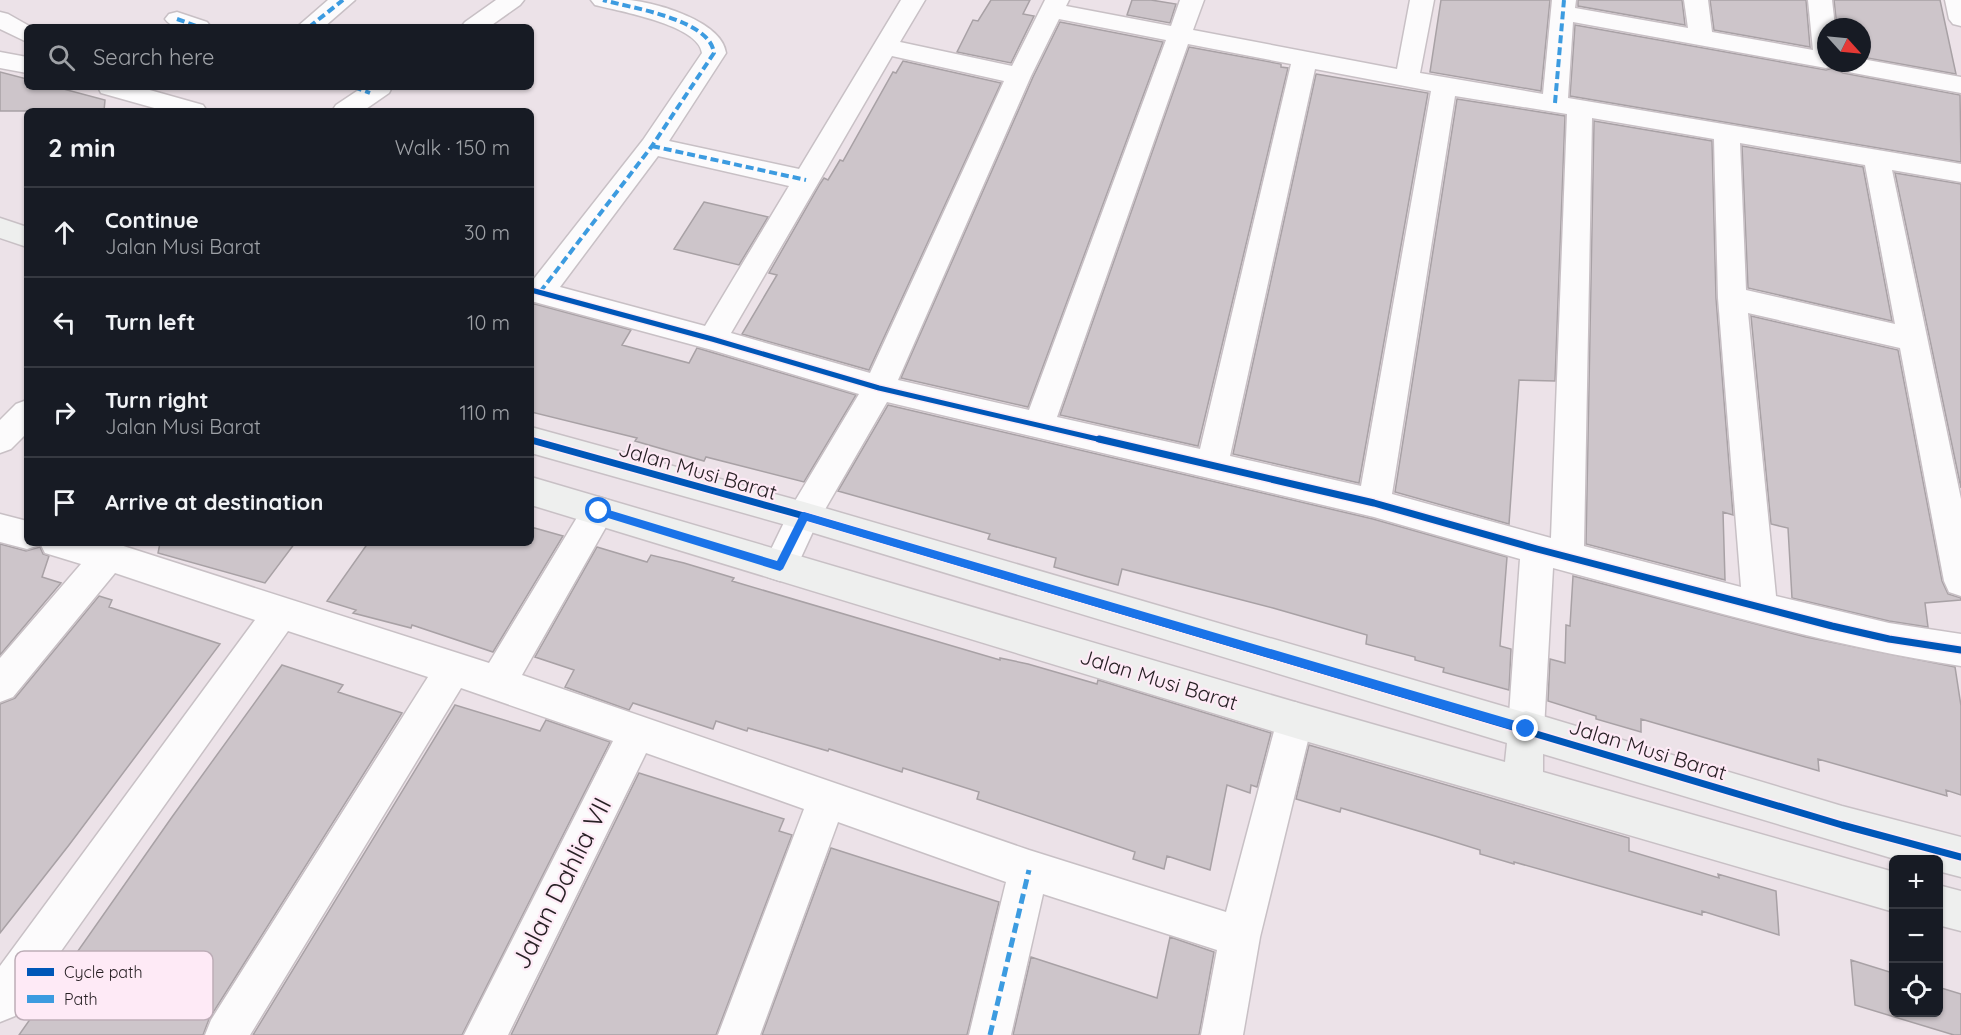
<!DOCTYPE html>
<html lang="en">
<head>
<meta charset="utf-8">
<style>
	:root { --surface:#171b24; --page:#20242c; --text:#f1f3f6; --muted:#9ea1a6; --line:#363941 }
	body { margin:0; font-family:Quicksand,sans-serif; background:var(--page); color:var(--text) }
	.controls { position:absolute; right:18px; bottom:18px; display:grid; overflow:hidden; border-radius:9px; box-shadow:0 2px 4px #0004 }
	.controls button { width:54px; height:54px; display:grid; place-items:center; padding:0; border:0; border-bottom:2px solid var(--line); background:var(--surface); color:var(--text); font:30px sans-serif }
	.compass { position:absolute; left:1817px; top:18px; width:54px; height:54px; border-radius:50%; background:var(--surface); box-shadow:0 2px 4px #0004; rotate:117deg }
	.stop { position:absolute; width:18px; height:18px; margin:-14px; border:4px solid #1a73e8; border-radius:50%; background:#fff }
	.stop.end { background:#1a73e8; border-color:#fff; box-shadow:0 2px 6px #0008 }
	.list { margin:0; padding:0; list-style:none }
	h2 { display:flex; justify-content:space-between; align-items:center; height:78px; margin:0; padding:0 24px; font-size:26px }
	h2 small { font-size:20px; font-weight:400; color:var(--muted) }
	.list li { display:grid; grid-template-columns:39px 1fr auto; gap:18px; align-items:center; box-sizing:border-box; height:90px; padding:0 24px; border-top:2px solid var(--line) }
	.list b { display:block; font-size:22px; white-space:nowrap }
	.list p { margin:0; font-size:20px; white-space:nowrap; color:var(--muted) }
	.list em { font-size:20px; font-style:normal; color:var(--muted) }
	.icon { flex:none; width:33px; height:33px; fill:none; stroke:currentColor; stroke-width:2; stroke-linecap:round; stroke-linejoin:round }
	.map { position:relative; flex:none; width:1961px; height:1035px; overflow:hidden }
	.search { position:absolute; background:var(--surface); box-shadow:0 2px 4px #0004; left:24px; top:24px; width:510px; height:66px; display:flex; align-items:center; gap:15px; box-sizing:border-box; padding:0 21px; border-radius:9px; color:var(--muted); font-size:22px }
	.panel { position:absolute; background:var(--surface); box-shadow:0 2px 4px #0004; left:24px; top:108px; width:510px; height:438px; border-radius:9px }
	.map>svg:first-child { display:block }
	.building { fill:#cdc5ca; stroke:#a8a1a5; stroke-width:1.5 }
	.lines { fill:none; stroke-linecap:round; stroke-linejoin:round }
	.street-casing { stroke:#c8c0c5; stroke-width:3 }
	.secondary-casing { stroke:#c8c0c5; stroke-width:3 }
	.street { fill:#fcfbfc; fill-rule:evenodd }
	.secondary { fill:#eeefee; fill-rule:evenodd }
	.quiet-far1 { stroke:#3c9be0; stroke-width:4; stroke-dasharray:8 4; stroke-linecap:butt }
	.quiet { stroke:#3c9be0; stroke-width:5; stroke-dasharray:10 5; stroke-linecap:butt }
	.cycleway-far1-casing { stroke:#feeaf6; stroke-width:8 }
	.cycleway-casing { stroke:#feeaf6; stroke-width:10 }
	.cycleway-far1 { stroke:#0057b8; stroke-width:5 }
	.cycleway { stroke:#0057b8; stroke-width:7 }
	.route { fill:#1a73e8 }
	.labels { text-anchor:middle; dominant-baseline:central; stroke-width:4.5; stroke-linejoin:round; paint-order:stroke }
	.street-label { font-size:21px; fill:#261f23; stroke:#feeaf6 }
	.near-street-label { font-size:26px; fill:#261f23; stroke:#feeaf6 }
	.key { fill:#feeaf6; stroke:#bdadb7; stroke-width:1.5 }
	.key-label { font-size:16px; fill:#261f23 }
</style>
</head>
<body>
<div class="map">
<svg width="1961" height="1035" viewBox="0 0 1961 1035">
	<rect width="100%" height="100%" fill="#ece2e8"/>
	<!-- building -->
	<path class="building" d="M991,0H1030L1023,14L1034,16L1011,63L957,52L973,20L978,21Z
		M1132,0H1151L1176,4L1170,23L1127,15Z
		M1441,0H1550L1541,91L1430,72Z
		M1578,0H1682L1685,25L1578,6Z
		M1710,0H1806L1810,47L1714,30Z
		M1834,0H1940L1956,74L1862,57V27H1837Z
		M1060,22L1163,42L1028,407L901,378L1033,77Z
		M1575,25L1826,70L1833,68L1843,73L1960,95L1961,162L1570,96Z
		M1189,47L1281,64V67L1288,68L1198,446L1060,415Z
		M903,61L1001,83L869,370L742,334L777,275L769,273L820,184L824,178L828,180L840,160L843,161L893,72L896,73Z
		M0,72L27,79V87H56L105,100L104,111H0Z
		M1316,74L1428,93L1359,483L1233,454Z
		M1457,99L1565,116L1555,381L1519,380L1509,524L1395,492Z
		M1594,121L1712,141L1716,298L1733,515L1723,512L1725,580L1586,544Z
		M1742,146L1863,167L1892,321L1748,288Z
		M1895,173L1961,184V488Z
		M704,202L768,217L739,265L674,249Z
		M531,303L631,330L622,345L689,363L697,348L856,395L804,482L706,457L704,461L635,441L637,438L531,412Z
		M1751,316L1898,350L1942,581L1948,594L1961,598V600L1925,603L1928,627L1889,621L1792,598L1788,528L1771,524Z
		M888,405L1373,519L1507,557L1500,646L1511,649L1509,690L1443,672L1444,668L1415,660V657L1366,644L1367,635L1273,608L1122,569L1118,585L1085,576L1054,567L1056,558L988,539L990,534L838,491Z
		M531,527L563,536L493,652L412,625L411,628L353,613L356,610L327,601L368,543H531Z
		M160,543H295L265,583L158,553Z
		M0,544L26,551L40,547L43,554L49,556L42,577L61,583L0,655Z
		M597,547L647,562L651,555L684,563L734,578L732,581L1000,660V658L1028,664L1097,684L1098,680L1271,733L1257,787L1251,785L1250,793L1227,785L1210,870L1167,856L1164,869L1133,859L1135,852L977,799L979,792L903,768L902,772L829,749L828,751L748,728L747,731L716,721L713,729L633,703L629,710L565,687L574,670L535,657Z
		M1573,576L1806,637L1955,667L1961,706V795L1946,790L1947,796L1818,759L1819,771L1641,719V732L1596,719V716L1548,701L1550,659L1565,663L1566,625L1570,626Z
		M99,596L112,600L109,607L220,644L69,845L0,933V704L15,698Z
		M282,665L343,685L338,692L402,713L209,1019L203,1035H19L172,817Z
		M455,705L540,731L546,720L610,742L462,1035H253Z
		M1309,745L1629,838V851L1719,878L1718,874L1776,891L1779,935L1702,911V915L1514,862V864L1480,854V850L1435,836L1341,808L1340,812L1296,799Z
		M639,773L784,819L779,831L792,835L716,1035H511Z
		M831,848L999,902L967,1035H762Z
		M1170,937L1214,952L1199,1035H1013L1031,957L1157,998Z
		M1851,960L1893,973V1012H1938V987L1961,994V1035H1954L1855,1005Z"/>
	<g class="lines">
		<defs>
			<path id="street" d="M328,0H355L324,27H297Z
				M496,0H524L520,5L489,27H461L465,22Z
				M591,0C604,0 617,0 629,0C657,3 722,21 726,53L669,141L799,169L901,0H925L900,42L1012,66L1045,0H1069L1066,6L1171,26L1180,0H1204L1193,30L1397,69L1410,0H1434L1420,73L1543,94L1552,0H1576L1575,8L1688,28L1684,0H1708L1712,32L1813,50L1808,0H1832L1835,27H1826V63H1862V59L1961,77V93L1843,71L1833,66L1826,68L1573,22L1568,98L1961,164V182L1892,170L1961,499V596L1949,592L1944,581L1900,348L1748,313L1776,596L1889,623L1961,634V666C1823,645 1688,604 1553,568L1544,729L1539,742L1526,747L1513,742L1508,729L1520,559L1374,517L887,402L816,525L792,577L780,581L768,577L763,566L792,506L859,394L712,350L531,301V279L533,280L643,140L702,53C699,25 619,11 595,5ZM1059,19L1166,40L1029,410L898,380L1031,76ZM1188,44L1291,64L1200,449L1057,417ZM892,56L1004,81L870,373L731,333ZM1315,69L1431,91L1361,486L1230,456ZM1455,96L1567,114L1551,538L1392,494ZM1592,118L1714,139L1718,298L1741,587L1584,546ZM1740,143L1865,165L1895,324L1746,290ZM658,156L789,186L705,326L560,287Z
				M1945,0H1961V26L1953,24L1949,19Z
				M0,12L8,14L31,27H27V42L0,29Z
				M177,12L207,22L211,27C197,27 174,32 165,19L169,14Z
				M0,52L27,57V73L0,68Z
				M98,87H139L203,105L207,111H165L101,93Z
				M363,87H392L389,93L363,111H332L336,105Z
				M27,400V433L11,449L0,453V420L16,404Z
				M599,497L611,501L615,511L522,675L1029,850L1226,912L1277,720L1282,708L1295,702L1308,708L1313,720L1260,937L1243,1035H1201L1217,950L1043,894L1011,1035H969L1006,882L838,822L760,1035H718L804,809L646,753L508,1035H464L613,741L461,688L250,1035H205L211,1020L428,677L288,631L15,1016L0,1022V966L255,620L115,573L13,697L0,702V658L81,564L45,553L40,543H114L489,663L587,501Z
				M0,514L27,521V543H40L39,545L27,549L0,542Z"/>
			<path id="secondary" d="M0,218L27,227V247L0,238Z
				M531,427L804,502L1523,712L1526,711L1842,806L1961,837V877L1938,871V860H1898L1543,754V772L1894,872V912L1295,738L531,505V477L1295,702L1505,762L1507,743L804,530L531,453Z
				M1938,885L1961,891V931L1938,925Z"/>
		</defs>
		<!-- street casing -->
		<use href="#street" class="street-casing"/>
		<!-- secondary casing -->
		<use href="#secondary" class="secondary-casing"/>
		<!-- street -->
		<use href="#street" class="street"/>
		<!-- secondary -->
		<use href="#secondary" class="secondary"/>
		<!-- quiet-far1 -->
		<path class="quiet-far1" d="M177,19L199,27
			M309,27L343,0
			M354,87L370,93
			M1555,103L1564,0
			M652,146L806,180
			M540,292L652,146L714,53C710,19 631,8 603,0"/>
		<!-- quiet -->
		<path class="quiet" d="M990,1035L1029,870"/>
		<defs>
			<path id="cycleway-far1" d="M531,290L712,339L879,388L1106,441
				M531,440L533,441"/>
			<path id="cycleway" d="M1099,439L1374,503L1537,549L1832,626L1889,639L1961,650
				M531,440L804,516L1842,825L1961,857"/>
		</defs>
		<!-- cycleway-far1 casing -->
		<use href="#cycleway-far1" class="cycleway-far1-casing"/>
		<!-- cycleway casing -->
		<use href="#cycleway" class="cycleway-casing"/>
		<!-- cycleway-far1 -->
		<use href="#cycleway-far1" class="cycleway-far1"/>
		<!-- cycleway -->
		<use href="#cycleway" class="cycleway"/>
	</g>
	<!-- route -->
	<path class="route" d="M599,507L777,561L801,513L804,512L1526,724L1531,729L1526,734L807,521L783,569L780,571L595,514V508Z"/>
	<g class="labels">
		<!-- street labels -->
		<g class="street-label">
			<text transform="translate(698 470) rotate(16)">Jalan Musi Barat</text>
			<text transform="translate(1159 679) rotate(17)">Jalan Musi Barat</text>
			<text transform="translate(1648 749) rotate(17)">Jalan Musi Barat</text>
		</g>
		<!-- near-street labels -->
		<g class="near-street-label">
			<text transform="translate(561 883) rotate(-63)">Jalan Dahlia VII</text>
		</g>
	</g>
	<!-- legend -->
	<rect x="15" y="951" width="198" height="69" rx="9" class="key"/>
	<rect x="27" y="968" width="27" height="8" fill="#0057b8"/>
	<rect x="27" y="995" width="27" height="8" fill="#3c9be0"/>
	<g class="key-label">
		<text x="64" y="978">Cycle path</text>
		<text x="64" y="1005">Path</text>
	</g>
</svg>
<div class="controls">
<button>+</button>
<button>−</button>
<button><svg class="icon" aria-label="locate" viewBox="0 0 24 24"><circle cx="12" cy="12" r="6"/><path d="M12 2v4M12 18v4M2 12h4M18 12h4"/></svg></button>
</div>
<svg class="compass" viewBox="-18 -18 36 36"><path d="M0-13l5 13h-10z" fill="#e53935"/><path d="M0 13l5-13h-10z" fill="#9ea1a6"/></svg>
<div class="stop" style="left:599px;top:511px"></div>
<div class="stop end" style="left:1526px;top:729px"></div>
<div class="search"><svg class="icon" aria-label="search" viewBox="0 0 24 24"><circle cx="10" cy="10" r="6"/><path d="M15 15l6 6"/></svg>Search here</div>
<section class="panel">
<h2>2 min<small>Walk · 150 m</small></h2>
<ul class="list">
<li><svg class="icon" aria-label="ahead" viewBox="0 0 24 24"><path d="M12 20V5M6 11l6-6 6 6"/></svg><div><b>Continue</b><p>Jalan Musi Barat</p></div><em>30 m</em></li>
<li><svg class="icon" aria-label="left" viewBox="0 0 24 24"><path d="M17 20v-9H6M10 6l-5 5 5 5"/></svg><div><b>Turn left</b></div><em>10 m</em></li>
<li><svg class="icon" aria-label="right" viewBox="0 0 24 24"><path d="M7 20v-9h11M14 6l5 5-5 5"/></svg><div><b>Turn right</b><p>Jalan Musi Barat</p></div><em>110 m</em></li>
<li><svg class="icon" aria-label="arrive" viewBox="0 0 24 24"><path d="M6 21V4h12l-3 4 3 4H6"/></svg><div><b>Arrive at destination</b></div></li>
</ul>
</section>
</div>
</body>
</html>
